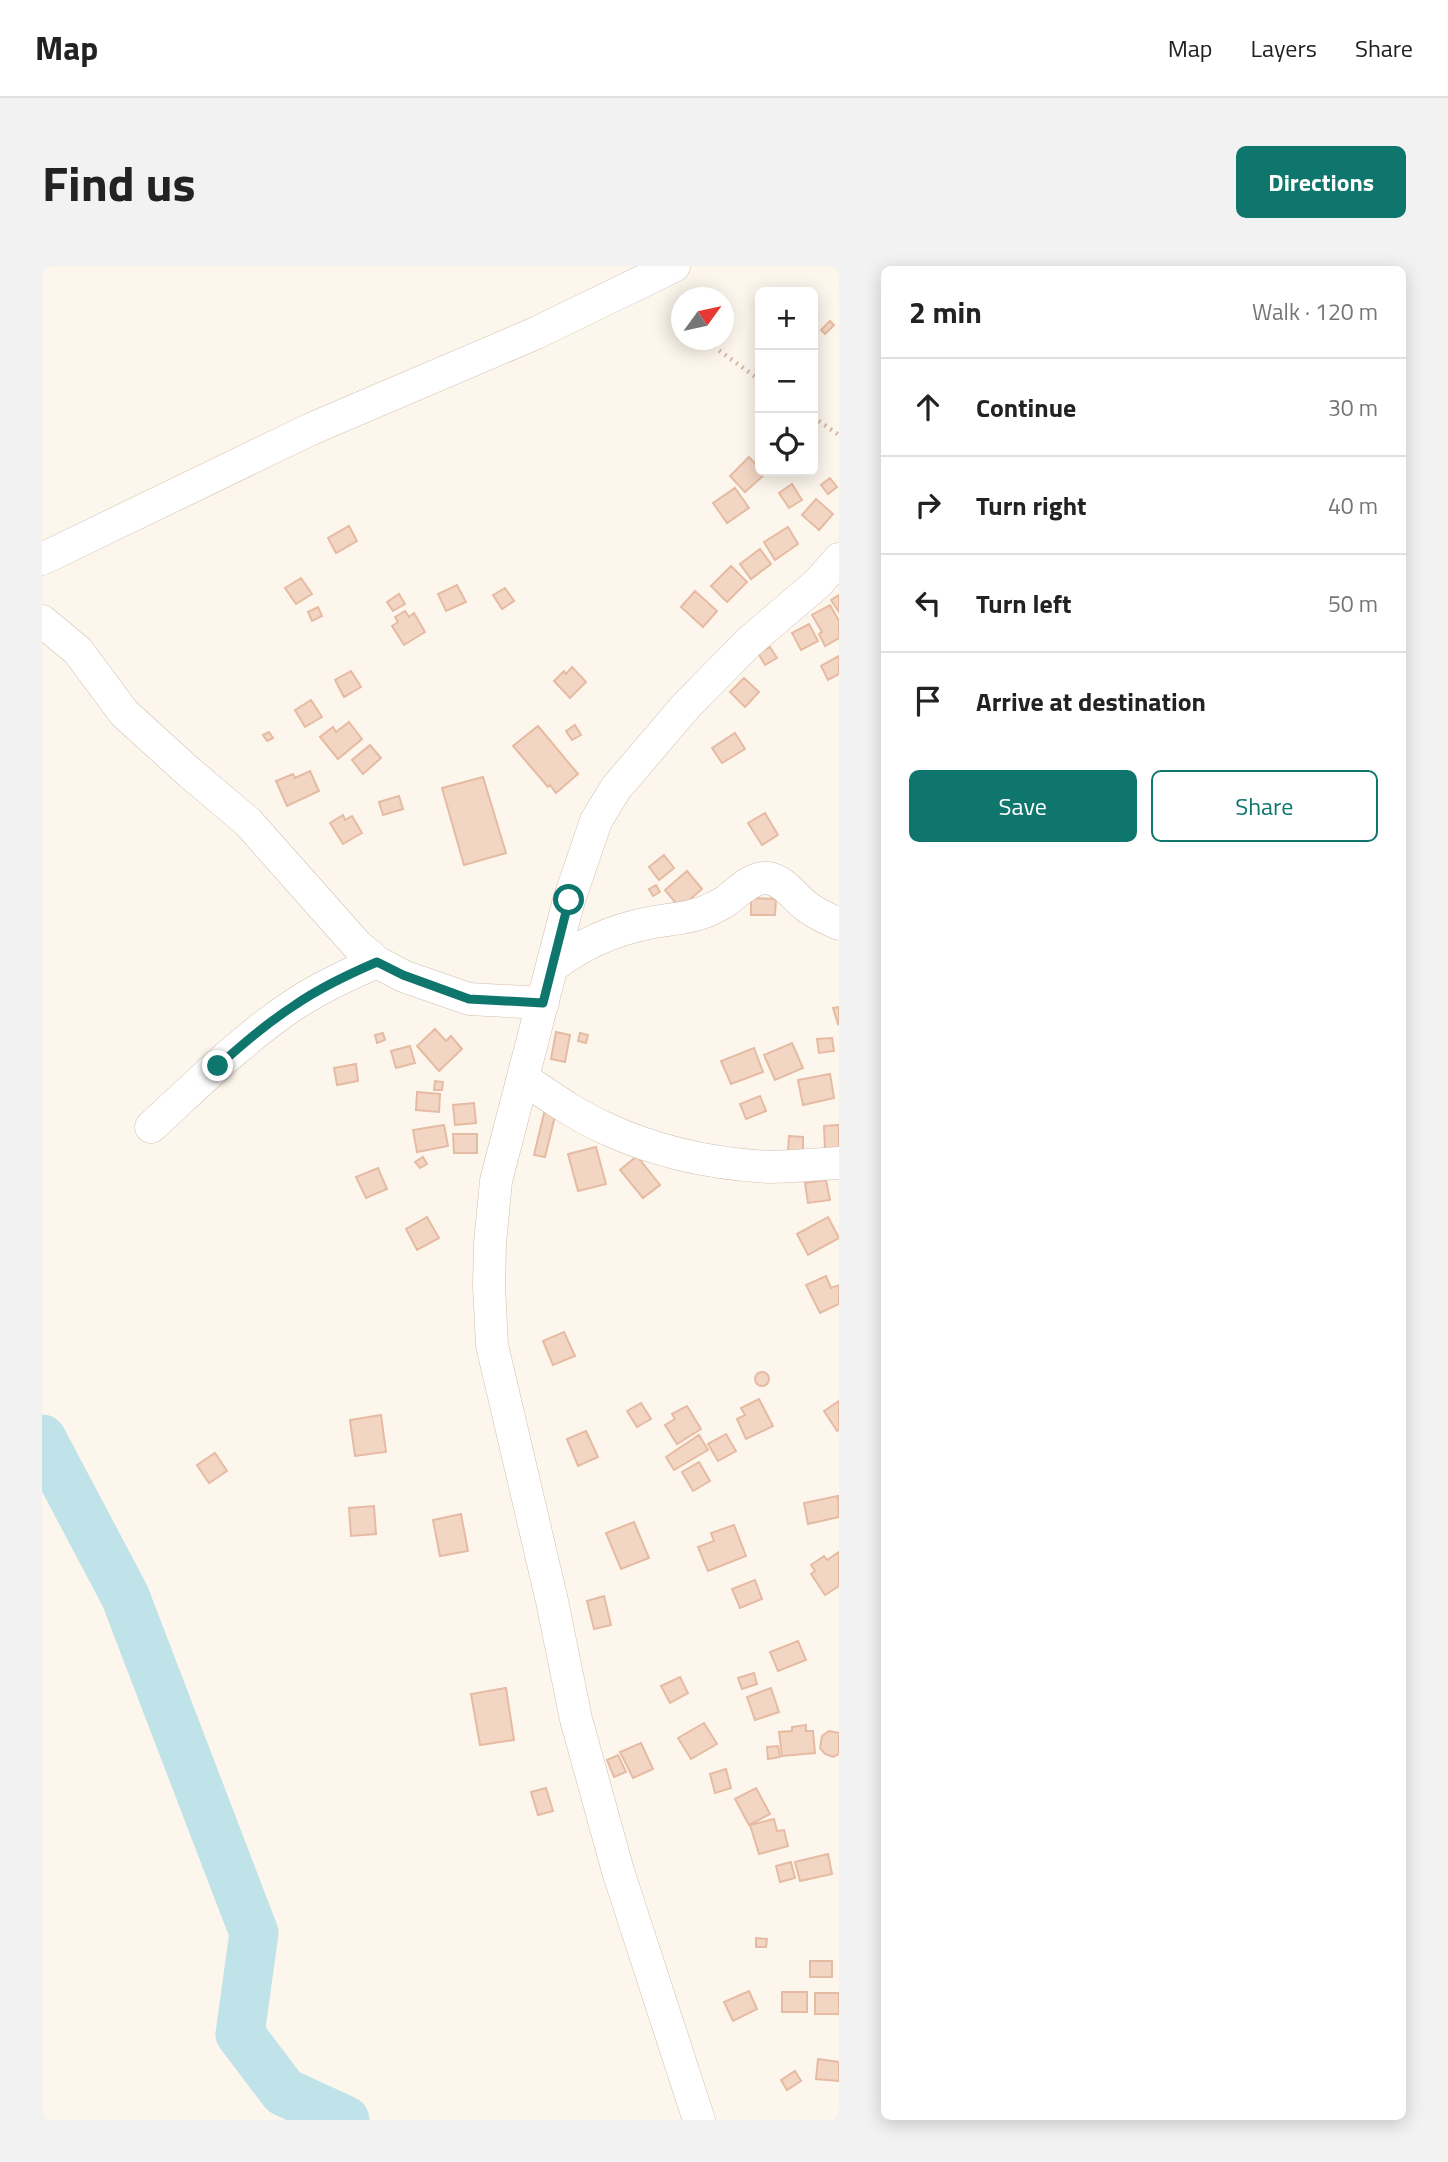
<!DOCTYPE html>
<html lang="en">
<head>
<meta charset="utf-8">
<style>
	:root { --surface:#fff; --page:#f2f2f2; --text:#222; --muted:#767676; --line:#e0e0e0; --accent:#0f766e }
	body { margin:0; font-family:"Titillium Web",sans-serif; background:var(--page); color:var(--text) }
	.controls { position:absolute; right:21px; top:21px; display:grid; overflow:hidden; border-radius:10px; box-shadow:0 4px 18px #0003 }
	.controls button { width:63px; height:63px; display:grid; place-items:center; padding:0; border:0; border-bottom:2px solid var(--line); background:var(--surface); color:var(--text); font:35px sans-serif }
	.compass { position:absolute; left:629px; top:21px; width:63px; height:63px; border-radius:50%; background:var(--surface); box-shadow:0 4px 18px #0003; rotate:57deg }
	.stop { position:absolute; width:21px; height:21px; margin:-16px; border:5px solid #0f766e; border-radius:50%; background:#fff }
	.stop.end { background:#0f766e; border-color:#fff; box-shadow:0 2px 7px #0008 }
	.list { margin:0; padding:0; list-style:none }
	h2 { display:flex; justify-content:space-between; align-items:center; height:91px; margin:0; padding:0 28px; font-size:30px }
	h2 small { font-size:23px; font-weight:400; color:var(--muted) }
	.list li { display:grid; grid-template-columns:46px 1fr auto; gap:21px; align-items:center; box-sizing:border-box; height:98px; padding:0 28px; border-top:2px solid var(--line) }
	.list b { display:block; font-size:26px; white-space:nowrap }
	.list em { font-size:23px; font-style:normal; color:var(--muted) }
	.actions { display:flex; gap:14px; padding:21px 28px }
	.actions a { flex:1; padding:16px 0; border:2px solid var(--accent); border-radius:10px; text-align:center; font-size:24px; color:var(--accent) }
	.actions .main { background:var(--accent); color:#fff }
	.icon { flex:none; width:38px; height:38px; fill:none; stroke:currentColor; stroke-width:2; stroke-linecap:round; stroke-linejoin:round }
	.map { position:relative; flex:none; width:797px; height:1854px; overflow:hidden; border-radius:10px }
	header { display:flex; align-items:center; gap:42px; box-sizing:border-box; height:98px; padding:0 35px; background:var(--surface); border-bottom:2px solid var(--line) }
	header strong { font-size:33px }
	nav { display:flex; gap:38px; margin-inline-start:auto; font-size:24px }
	.intro { display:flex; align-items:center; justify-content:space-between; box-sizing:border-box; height:168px; padding:0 42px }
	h1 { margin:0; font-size:49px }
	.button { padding:18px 32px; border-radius:10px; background:var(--accent); color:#fff; font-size:24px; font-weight:700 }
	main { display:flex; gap:42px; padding:0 42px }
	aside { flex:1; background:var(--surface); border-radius:10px; box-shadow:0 4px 18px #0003 }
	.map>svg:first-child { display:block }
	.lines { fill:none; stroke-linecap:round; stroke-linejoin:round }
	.river { stroke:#bfe3e8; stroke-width:49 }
	.building { fill:#f3d5c3; stroke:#e6bba3; stroke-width:2 }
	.street-casing { stroke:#d1beb0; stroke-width:33 }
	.path { stroke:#d9b8a5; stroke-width:4.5; stroke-dasharray:2 5; stroke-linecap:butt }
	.street { stroke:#fff; stroke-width:32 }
	.route { stroke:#0f766e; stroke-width:9 }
</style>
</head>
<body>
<header>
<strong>Map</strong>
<nav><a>Map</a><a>Layers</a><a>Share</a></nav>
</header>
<div class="intro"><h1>Find us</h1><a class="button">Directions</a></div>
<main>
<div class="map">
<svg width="797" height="1854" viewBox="0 0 797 1854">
	<rect width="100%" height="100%" fill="#fdf6ec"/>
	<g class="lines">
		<!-- river -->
		<path class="river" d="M0,1173L83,1330L212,1667L198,1768L242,1826L303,1854"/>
	</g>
	<!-- building -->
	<path class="building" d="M788,55L792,59L783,68L779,64Z
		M707,191L723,208L703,226L688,210Z
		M788,212L795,221L786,228L779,219Z
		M750,218L760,234L747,242L737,227Z
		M693,222L707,242L685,257L671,237Z
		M774,233L791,248L777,264L760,249Z
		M307,260L315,275L294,287L286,272Z
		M746,261L756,278L733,294L722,276Z
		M718,283L729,298L709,313L698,298Z
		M689,300L705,316L685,336L669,320Z
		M259,312L270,328L254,338L243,322Z
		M415,319L424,336L404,345L396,328Z
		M463,322L472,335L460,343L451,329Z
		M653,325L675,345L661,361L639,341Z
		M357,328L363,338L351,345L345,336Z
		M797,329V346L789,334Z
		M788,339L797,355V372L783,380L777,368L780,366L770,349Z
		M276,341L280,350L270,355L266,346Z
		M363,345L367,351L372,347L383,366L362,379L350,360L356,356L353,351Z
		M767,358L776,375L759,384L750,367Z
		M728,381L735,392L723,399L716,387Z
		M797,390V408L786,414L779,400Z
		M530,401L544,416L528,432L512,415L522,405L524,408Z
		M309,405L319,421L302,431L293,414Z
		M702,412L717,426L703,441L688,426Z
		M269,434L280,451L263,461L253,444Z
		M307,456L320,473L296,493L278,471L291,461L294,466Z
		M533,459L539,469L530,474L524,465Z
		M496,460L536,508L514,527L508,519L506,521L471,480Z
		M227,466L231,472L225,475L221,469Z
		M693,467L703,483L680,497L670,482Z
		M328,479L339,492L321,508L310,494Z
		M268,505L277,525L245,540L234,515L251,508L253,512Z
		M441,511L464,587L422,599L400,522Z
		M357,530L361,543L341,549L337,536Z
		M723,547L736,569L720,579L706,557Z
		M301,549L303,554L310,550L320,567L301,578L288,557Z
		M622,589L632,602L617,614L607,601Z
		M645,605L660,623L638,642L623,624Z
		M614,619L618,626L611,630L607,623Z
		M709,632L734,633L733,649H709Z
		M797,741V757L796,758L791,742Z
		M393,763L404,775L409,770L420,783L397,805L375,780Z
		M514,766L528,769L523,796L509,793Z
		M341,767L343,774L335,777L333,769Z
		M538,767L546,769L544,777L536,775Z
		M790,772L792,785L777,787L775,773Z
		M750,777L761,802L733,814L722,789Z
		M368,780L373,797L354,802L349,785Z
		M712,782L721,806L689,818L679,795Z
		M314,798L316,815L295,819L292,802Z
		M788,808L792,832L761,839L756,814Z
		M393,815L401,816L400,824H392Z
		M375,826L398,828L397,846L374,844Z
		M718,830L724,845L704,853L698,838Z
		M432,837L434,857L413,859L411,839Z
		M503,843L514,846L503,891L492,889Z
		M402,859L406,880L375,886L371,864Z
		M797,859V883L783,884L782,860Z
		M411,868H435V887H412Z
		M747,870L761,871V886L746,885Z
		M554,881L564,918L536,925L526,888Z
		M595,890L618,919L601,932L578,904Z
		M381,891L385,898L378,902L373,896Z
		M336,902L345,923L324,932L314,911Z
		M784,914L788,934L766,937L763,917Z
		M385,951L397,972L375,984L364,963Z
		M786,951L797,972L766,989L755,968Z
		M784,1010L789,1022L797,1019V1038L778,1047L764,1019Z
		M522,1066L533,1090L511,1099L501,1075Z
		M713 1113a7 7 0 1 1 14 0a7 7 0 1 1-14 0Z
		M717,1133L731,1160L704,1173L695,1153L703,1149L699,1142Z
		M797,1135V1163L795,1165L782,1145Z
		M599,1137L609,1153L595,1161L585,1145Z
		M645,1140L659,1163L635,1178L623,1159L633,1153L630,1148Z
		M339,1149L344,1186L313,1190L308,1154Z
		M544,1165L556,1191L536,1200L525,1173Z
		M684,1168L694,1185L676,1195L666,1178Z
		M657,1169L666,1184L632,1204L624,1191Z
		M173,1187L185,1205L167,1217L155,1199Z
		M657,1196L668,1215L651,1225L640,1206Z
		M796,1230L797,1251L766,1258L762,1237Z
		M332,1240L334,1268L309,1270L307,1242Z
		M419,1248L426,1285L398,1290L391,1254Z
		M592,1256L607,1292L579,1303L564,1267Z
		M692,1259L704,1290L666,1305L656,1281L672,1275L669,1267Z
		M797,1286V1320L783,1329L769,1308L773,1305L769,1299L782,1290L785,1294Z
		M713,1314L720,1333L698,1342L690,1323Z
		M562,1330L569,1359L552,1363L545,1335Z
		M756,1375L764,1394L736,1405L728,1386Z
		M712,1407L715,1418L700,1423L696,1412Z
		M638,1411L646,1427L628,1437L619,1420Z
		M464,1422L472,1474L438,1479L429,1428Z
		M729,1422L737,1446L713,1454L705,1431Z
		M662,1457L675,1478L649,1493L636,1472Z
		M764,1459V1465H771L773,1487L740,1490L737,1466L750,1465V1461Z
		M787,1465L797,1467V1488L791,1491L783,1488L778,1482L780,1470Z
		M599,1477L611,1503L591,1512L578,1486Z
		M736,1480L738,1491L726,1493L725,1481Z
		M576,1489L584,1506L572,1511L565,1494Z
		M684,1503L689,1522L673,1527L668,1508Z
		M504,1522L511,1545L496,1549L489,1526Z
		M714,1522L728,1548L707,1559L693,1533Z
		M732,1553L735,1565L742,1564L746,1580L717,1588L708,1559Z
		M786,1588L790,1608L758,1615L753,1596Z
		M749,1596L753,1612L738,1616L734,1600Z
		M714,1672L725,1673L724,1681H714Z
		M768,1695H790V1711H768Z
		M707,1725L715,1743L691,1755L682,1736Z
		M740,1726H765V1746H740Z
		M773,1727H797V1748H773Z
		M776,1793L797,1796V1815L774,1813Z
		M753,1805L759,1815L745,1824L739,1814Z"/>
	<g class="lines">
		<defs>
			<path id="street" d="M0,293L269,163L494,67L632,0
				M0,355L36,385L82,447L148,507L206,556L315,679L335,696L361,710L427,733L501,737
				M510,701C538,679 571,664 607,657C627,653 646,653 665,645C671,642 678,639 684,635C696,626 709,611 725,612C742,614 752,631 764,640C774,648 786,653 797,658
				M482,813C509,831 535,850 565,863C615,886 672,898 727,901C750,901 774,898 797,897
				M109,861C155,819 200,773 253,738C279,721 307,708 335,696
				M657,1854L576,1605L534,1453L510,1335L450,1079L447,1020L448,977L454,915L527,634L554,555L574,522L644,440L707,376L776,317L797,293"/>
		</defs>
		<!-- street casing -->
		<use href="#street" class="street-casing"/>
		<!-- path -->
		<path class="path" d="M668,74L675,83L718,114
			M771,151L797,169"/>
		<!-- street -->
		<use href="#street" class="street"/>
	</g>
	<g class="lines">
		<!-- route -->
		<path class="route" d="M176,800C201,778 225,757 253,739C279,721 307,708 335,696L361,709L427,733L501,737L527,634"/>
	</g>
</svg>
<div class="controls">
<button>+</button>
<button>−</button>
<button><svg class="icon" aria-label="locate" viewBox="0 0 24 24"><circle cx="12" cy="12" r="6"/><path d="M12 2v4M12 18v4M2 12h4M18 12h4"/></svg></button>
</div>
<svg class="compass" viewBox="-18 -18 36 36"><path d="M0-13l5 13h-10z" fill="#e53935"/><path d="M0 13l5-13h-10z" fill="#767676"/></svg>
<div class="stop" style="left:527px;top:634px"></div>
<div class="stop end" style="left:176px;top:800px"></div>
</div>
<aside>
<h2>2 min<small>Walk · 120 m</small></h2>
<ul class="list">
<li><svg class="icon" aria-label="ahead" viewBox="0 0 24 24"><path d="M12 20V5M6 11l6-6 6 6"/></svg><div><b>Continue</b></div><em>30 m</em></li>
<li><svg class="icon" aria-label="right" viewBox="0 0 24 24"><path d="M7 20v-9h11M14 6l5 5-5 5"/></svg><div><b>Turn right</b></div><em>40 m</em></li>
<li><svg class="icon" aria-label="left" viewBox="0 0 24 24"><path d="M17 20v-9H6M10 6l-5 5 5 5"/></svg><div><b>Turn left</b></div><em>50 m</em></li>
<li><svg class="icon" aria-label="arrive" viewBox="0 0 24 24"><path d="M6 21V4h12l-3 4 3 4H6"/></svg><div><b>Arrive at destination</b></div></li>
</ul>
<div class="actions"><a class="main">Save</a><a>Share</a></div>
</aside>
</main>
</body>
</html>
